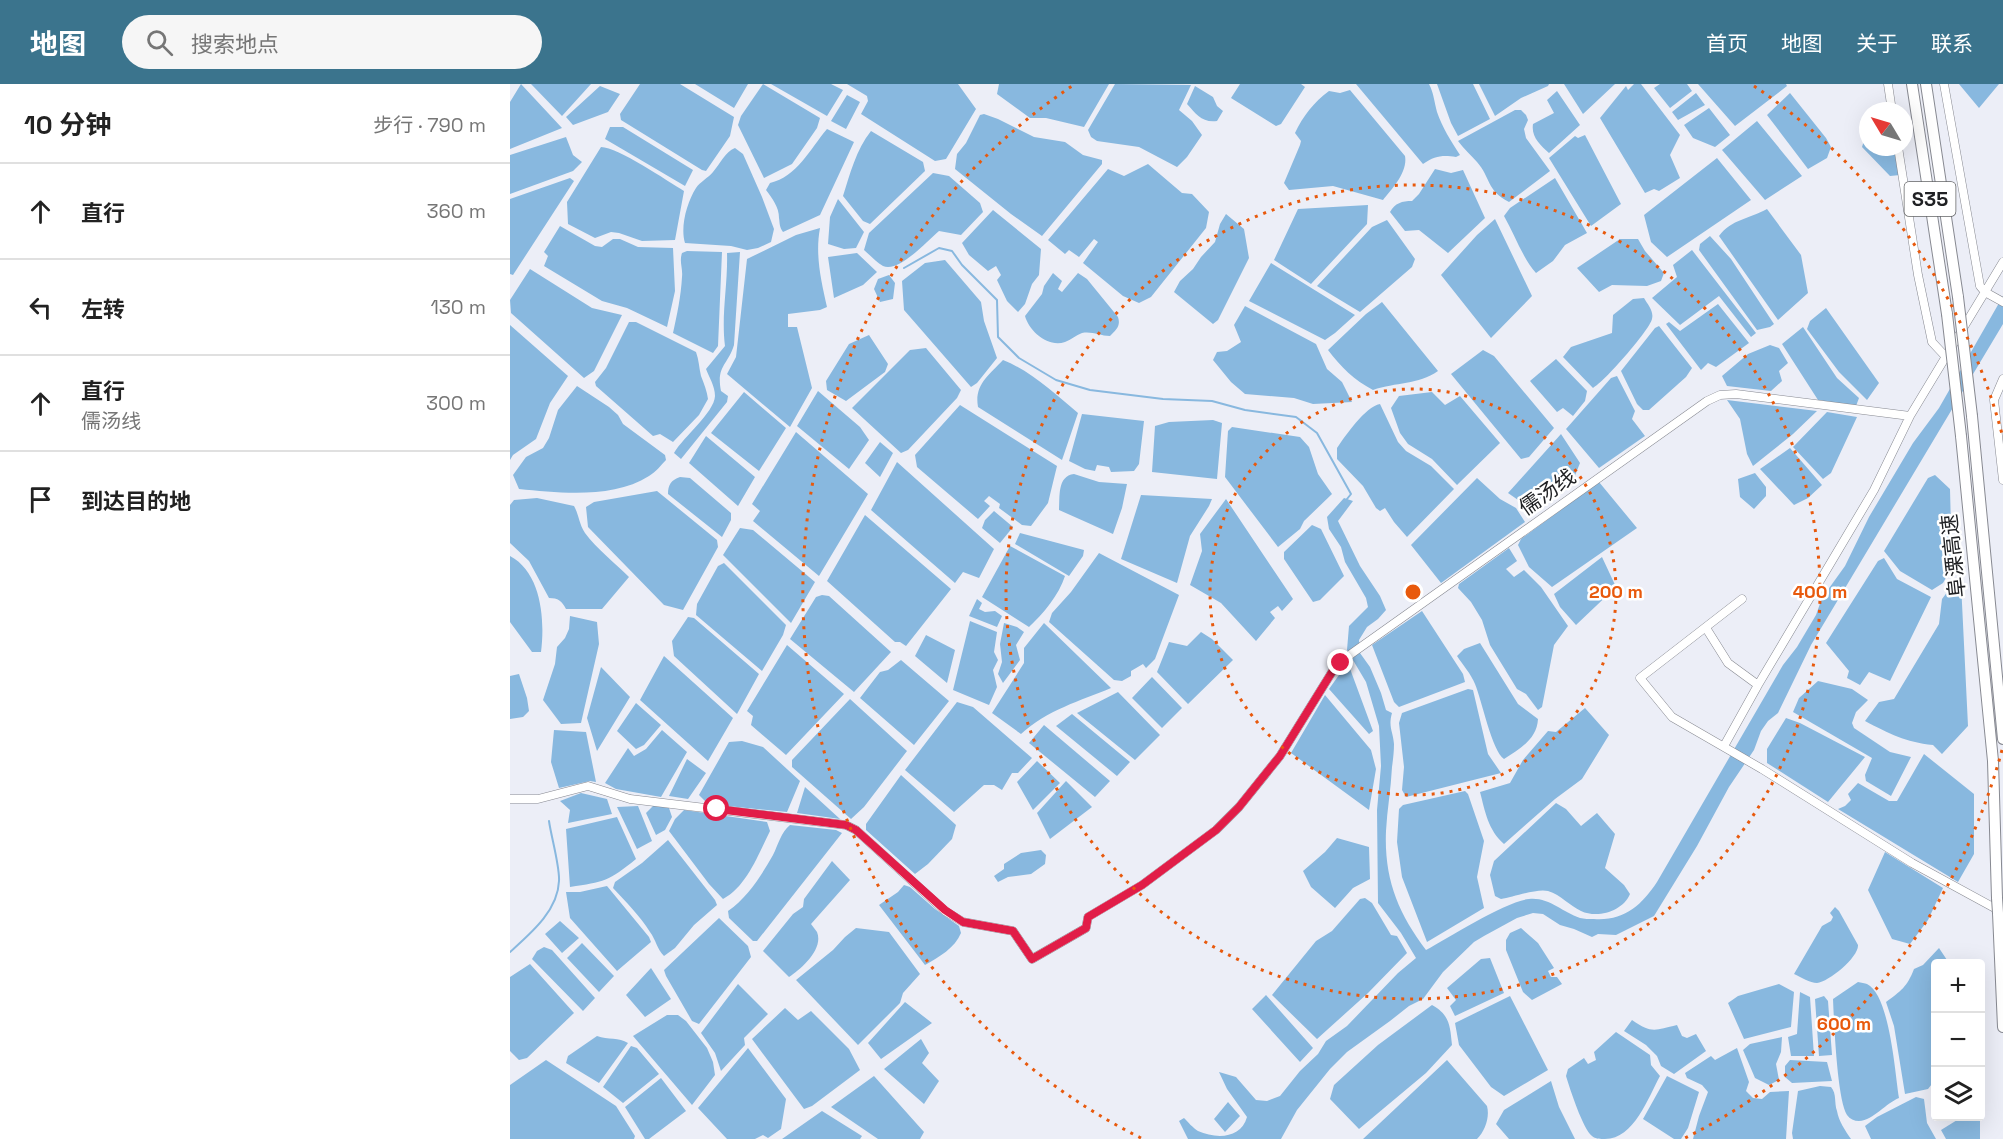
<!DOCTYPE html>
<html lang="zh">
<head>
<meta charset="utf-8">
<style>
	:root { --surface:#fff; --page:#f6f6f6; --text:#222; --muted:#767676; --line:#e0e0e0; --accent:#3b748d }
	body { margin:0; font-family:"Space Grotesk","Noto Sans SC",sans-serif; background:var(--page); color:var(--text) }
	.controls { position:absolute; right:18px; bottom:18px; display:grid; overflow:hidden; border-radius:6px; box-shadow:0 6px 24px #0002 }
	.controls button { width:54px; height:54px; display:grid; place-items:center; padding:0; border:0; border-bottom:2px solid var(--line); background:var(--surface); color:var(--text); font:30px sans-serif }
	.compass { position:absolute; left:1349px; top:18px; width:54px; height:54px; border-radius:50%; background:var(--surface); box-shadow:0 6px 24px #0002; rotate:308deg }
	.stop { position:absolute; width:18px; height:18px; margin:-14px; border:4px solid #e11d48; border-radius:50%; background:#fff }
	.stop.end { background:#e11d48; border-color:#fff; box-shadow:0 2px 6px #0008 }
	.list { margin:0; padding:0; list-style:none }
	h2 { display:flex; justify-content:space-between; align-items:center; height:78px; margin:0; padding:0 24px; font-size:26px }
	h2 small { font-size:20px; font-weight:400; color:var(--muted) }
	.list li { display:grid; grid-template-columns:39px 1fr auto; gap:18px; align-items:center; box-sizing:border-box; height:96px; padding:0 24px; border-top:2px solid var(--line) }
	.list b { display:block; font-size:22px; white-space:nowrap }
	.list p { margin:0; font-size:20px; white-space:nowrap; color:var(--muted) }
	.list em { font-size:20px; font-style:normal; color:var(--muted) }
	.icon { flex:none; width:33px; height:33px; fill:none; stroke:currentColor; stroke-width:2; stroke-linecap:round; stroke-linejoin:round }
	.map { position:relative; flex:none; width:1493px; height:1055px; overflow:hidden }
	header { display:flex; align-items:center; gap:36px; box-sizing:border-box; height:84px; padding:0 30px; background:var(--accent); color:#fff }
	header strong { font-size:28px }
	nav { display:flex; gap:33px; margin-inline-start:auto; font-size:21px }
	.search { width:420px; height:54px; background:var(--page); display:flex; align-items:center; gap:15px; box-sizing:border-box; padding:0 21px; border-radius:33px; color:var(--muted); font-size:22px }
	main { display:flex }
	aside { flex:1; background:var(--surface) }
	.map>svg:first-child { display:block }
	.water { fill:#88b8df }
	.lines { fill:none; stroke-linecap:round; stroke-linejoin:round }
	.stream { stroke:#88b8df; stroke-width:2 }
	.minor-casing { stroke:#878991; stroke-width:9 }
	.highway-casing { stroke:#878991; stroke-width:12 }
	.minor { stroke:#fff; stroke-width:8 }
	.highway { stroke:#fff; stroke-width:10 }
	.highway-bridge-casing { stroke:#878991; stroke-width:12; stroke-linecap:butt }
	.highway-bridge { stroke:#fff; stroke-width:10 }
	.route { stroke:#e11d48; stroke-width:8 }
	.ring { fill:none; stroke:#e8590c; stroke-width:3; stroke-dasharray:3 6 }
	.labels { text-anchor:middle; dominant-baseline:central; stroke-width:5; stroke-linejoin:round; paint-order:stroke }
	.shield { fill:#fff; stroke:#636466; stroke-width:1.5 }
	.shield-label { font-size:20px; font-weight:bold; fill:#202124 }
	.street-label { font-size:21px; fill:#202124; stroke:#fff }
	.centre { fill:#e8590c; stroke:#fff; stroke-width:3 }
	.ring-label { font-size:18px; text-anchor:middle; font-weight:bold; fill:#e8590c; stroke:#fff; stroke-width:5; stroke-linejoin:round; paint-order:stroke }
</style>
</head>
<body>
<header>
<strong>地图</strong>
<div class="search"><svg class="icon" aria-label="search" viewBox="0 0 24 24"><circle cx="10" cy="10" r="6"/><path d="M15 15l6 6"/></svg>搜索地点</div>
<nav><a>首页</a><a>地图</a><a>关于</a><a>联系</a></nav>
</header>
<main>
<aside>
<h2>10 分钟<small>步行 · 790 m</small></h2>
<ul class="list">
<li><svg class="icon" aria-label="ahead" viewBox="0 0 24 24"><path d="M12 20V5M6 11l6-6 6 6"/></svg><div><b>直行</b></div><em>360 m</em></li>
<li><svg class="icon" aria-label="left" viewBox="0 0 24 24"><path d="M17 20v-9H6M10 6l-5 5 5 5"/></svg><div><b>左转</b></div><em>130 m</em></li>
<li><svg class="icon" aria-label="ahead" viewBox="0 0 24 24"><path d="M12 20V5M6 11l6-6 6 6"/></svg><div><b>直行</b><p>儒汤线</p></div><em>300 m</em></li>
<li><svg class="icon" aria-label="arrive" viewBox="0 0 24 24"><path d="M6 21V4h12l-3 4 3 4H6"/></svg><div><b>到达目的地</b></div></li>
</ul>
</aside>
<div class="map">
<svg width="1493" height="1055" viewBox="0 0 1493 1055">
	<rect width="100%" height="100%" fill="#eceef7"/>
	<!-- water -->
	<path class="water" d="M11,0L52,44L0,65V18Z
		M21,0H81L52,32Z
		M130,0H170L224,33L220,52L196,87L192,86L111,36L110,30Z
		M185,0H238L224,24Z
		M253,0L310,34L307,44L282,80L254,94L228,41L231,32Z
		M261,0H321L333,6L317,32Z
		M337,0H448L466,25L436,75L425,77L351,30L358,17L357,12Z
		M489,0H599L574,43L536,34H520L487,10Z
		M605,0L681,1L669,26L682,37L692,51L677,73L667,83L629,63L587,57L581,53L578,46Z
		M730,0H791L795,3L771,40L766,42L721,14Z
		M846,0H919C924,10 924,17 927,28C932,43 941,57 950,71L946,73C932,71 925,72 913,80Z
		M927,0H963L980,35L948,52L941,39Z
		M969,0H1039L1038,2L1011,14L985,32Z
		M1054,0H1105L1073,30Z
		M1124,0H1131L1170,51L1160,71L1170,94L1149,107L1144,105L1135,109L1090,34L1116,2L1118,6Z
		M1150,0H1177L1182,7L1160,24L1144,4Z
		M1188,0H1276L1277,2L1225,42Z
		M1449,0H1489L1469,24Z
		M90,2L110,10L98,28L63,41L56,33Z
		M685,2L703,13L707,22L713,27L707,37C692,39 686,30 677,20Z
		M840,6L895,72C898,88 882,105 873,116L823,102L779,106L774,99L790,61L791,57L785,49C793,32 804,18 819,7L830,9Z
		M1047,7L1070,41L1039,69C1030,61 1021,53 1023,40L1044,29L1037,16Z
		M1186,9L1195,21L1168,36L1162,28Z
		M1280,9L1316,54L1321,63L1317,74L1298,85L1257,31Z
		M337,11L350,18L336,45L321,37Z
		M1199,24L1220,51L1205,63L1183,54L1174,41Z
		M1005,26H1011L1016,31L1018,36L1014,45L1016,54L1040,87L999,118C976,106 981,94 967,78C961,71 954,65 948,57Z
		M474,30L488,35L524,53L555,58L573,71L592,76V80L532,152L501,130L445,85L447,70L456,59L470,31Z
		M1247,37L1292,92L1255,116L1212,66Z
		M100,43H113L183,86L175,102L95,55Z
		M1358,44V63H1385L1390,91L1380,92L1352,63Z
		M317,45L344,58L310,131L273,148C269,142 270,140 269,134C269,123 262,114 256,106L260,99C287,93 300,65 317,45Z
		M361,47L413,78L415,87L360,140L353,137L333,112C340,90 346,66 361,47Z
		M1075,51L1111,120L1081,142L1039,74L1065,52L1068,54Z
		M56,53L63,71L72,78L63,87L0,110V71Z
		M91,63C108,63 157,97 174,107L165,156L132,157L109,149L101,148L85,154L58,140L57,118Z
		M225,64L233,70L252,113L264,145L261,158L248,164L237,166L221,162L175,159C170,143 177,118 186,104C190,98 198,94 203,88C210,80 215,68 225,64Z
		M1207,74L1241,116L1157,173L1141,158L1134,131Z
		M638,80L672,109L682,110L699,128L696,144L641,213L629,219L613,212L573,179L588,158L584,155L569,173L559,166L555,170L538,156L598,85L614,92Z
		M925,85L941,89L953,86L975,134L938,169L909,146L895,147L880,128C885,119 892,117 902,117L909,110Z
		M423,89L439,92L470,119L473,128L451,151L429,147C417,157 389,189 373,182C366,178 360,171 354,166L359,149Z
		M60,94L64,97L3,191L0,190V115Z
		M1045,94L1077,149L1055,161L1043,177L1026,189C1012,173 1005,151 994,132L1000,124Z
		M328,115L354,148L346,164L334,165L318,160L320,133Z
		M858,121L857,140L801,200L764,176L788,125Z
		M1257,125L1291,171L1298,209L1268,236L1209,152C1222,135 1239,135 1257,125Z
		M483,126L531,165L529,191L522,200L515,220L508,228L497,217L487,196L491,191L486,182L478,187L459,171L452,159Z
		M716,130L734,145L739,174L708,236L703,240L664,208L670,197L683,185L691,173L705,158L710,140Z
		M985,135L1022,212L981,254L931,191L967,151Z
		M877,136L905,175L902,183L850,228L807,202L862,143Z
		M50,142L85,162L92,163L103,155H110L128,163L163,164L165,207L157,243L117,224L92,217L34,182L38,172L34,168Z
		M310,144C305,171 311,196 317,223L310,226L278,230V243H287L302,304L280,343L217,290L226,273L237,175L286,151Z
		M1200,152L1221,175L1264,240L1260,243L1247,246L1189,166L1190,160Z
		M1110,155H1128L1135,167L1154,189L1151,197L1137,202L1102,201L1089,208L1067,184Z
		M1182,166L1246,249L1241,253L1209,212L1170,241L1142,214L1167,193L1163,181Z
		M177,167L212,168L208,262L203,269L163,249C167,231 171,212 172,193C173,184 169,178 172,169Z
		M230,168L224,261C218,281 206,282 211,307L218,312L217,318L171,375L164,369C174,352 204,329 205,312C205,302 199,293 196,285L215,262C211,231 218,201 217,169Z
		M347,169L367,188L353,201L324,214L318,173Z
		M435,176L471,218L474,237L487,274L467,299L461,303L394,226L392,197L415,179Z
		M761,179L845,231L825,249L815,256L739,217Z
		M20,185L82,224L112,231L84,287L74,294L1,229L0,216Z
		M543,189L552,197L548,205L552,208L568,189L577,195L608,233C611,242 606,246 600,252C590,252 582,247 572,249C566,251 561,256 555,258C538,264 519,247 515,232L532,210L534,202Z
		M379,191L385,199L383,215L370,218L364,205L368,195Z
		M1493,212V240L1301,561L1268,629L1258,637L1251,647L1244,666L1219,703L1187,762L1144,832L1106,851L1088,850L1082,853L1064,845L1050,841L1033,830L1023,829L1007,834L974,852L964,858L933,888L913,915L899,922L880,937L837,968L820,985L787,1026L771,1055H678L669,1037L674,1034C678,1038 683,1044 688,1047C706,1055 731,1055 737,1033L717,1005L709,988L726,993L746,1016L757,1017L770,1012L790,987L808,970L816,957L837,942L888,889L906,874L891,849L868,819L867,726L871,682L869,642L856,598L837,566L839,542L858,523L856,514L835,478L831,463L819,445L817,433L834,414L843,417L828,437L850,482L870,512L876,526L868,535L857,543L849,556L850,569L860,583L871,609L876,626L882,629C878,643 883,647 884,660C884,668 883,676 882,683C881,705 877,726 876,747C874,795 888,829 916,866C938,854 996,817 1019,815C1039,813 1052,828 1070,834C1074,835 1079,835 1084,835C1114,837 1131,822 1147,798L1273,581L1287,563L1306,531L1312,514L1335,482L1359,433L1403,359L1429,324Z
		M1134,214C1138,221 1144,227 1142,235C1139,247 1094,298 1083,304L1053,273L1061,263L1102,249L1103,231L1123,215Z
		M872,218L928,287C908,301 886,298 863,306C844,296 831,283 818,266L856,230Z
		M1208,220L1239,259L1206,283L1198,279L1191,286L1156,240L1159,238L1170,247Z
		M735,222L806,260L817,285L832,298L842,318L803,320L784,314L735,310L721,298L703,276L707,268L717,267L731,258L724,241Z
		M1316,224L1369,299L1357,316L1329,288L1297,245L1300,237Z
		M119,238H126L186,268C189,276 189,284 191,292C194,300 197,307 198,315L189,331L163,358L150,350L143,352L86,302L85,298L96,284Z
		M0,241L58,292L40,319L26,355L3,371L0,376Z
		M1149,242L1182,284L1176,293L1139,326H1133L1127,320L1111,287L1145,244Z
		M1293,243L1327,294L1349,314L1346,322L1308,316L1272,260Z
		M359,251L378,280L375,288L336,317L317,306L316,297L339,260Z
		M1260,261L1269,264L1278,279L1269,287L1272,297L1261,307L1217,302L1212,292L1238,270Z
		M416,264L451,306L447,314L398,366L391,369L342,324L400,266Z
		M973,266L984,272L1044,344L1019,373L1011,375L941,290Z
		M1046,275L1077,307L1075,317L1063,332L1053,324L1047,328L1020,297Z
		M493,276C521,287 545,310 568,329L552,376L468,323C464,301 479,291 493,276Z
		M1107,292L1125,327L1122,335L1135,352L1089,384L1056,345L1101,294Z
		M67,302L99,323L108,331L113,340L155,371L156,376C151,381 146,388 139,392C103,415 50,409 9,405L3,391L16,373L33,364L39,354L48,326Z
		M308,307L350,343L359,356L339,385L287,342Z
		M234,308L276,344L249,387L201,349Z
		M922,308L935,321L950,312L990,359L947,401L922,375L898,360L890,349L881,324L889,312Z
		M1217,316L1307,327L1283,350L1243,382L1237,370L1230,335Z
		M870,320L888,358L896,367L921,382L944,405L897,453L884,438L875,424L870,427L866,424L853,402L827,375V364C836,351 855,323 870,320Z
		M450,321L547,382L538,419L521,442L512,441L489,424L490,420L479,412L474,417L480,422L468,435L407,383L405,371Z
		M1317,328L1347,333L1321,389L1313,395L1283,363Z
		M572,330L634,337L629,380L624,387L601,388L599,383L587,381L585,387L575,385L559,377Z
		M703,336L712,339L707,395L642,388L645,342L659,338Z
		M722,343L790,353L799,363L808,390L822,410L794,437L790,445L768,463L715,393L718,347Z
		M286,348L358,410L309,492L243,437L250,427L242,420Z
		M1051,350L1070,379L1062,399L1043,406L1018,423L998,409Z
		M196,352L245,393L228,422L179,379Z
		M370,358L383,369L370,393L355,379Z
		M1280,364L1312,401L1298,414L1284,421L1250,385Z
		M387,378L484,465L469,494L453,488L445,499L361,426Z
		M1245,389L1256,403V412L1244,425L1230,413L1228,395Z
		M564,390L589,398L617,400L612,424L603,450L549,426C550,413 547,392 564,390Z
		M1425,391L1440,405L1442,483L1433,499L1422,506L1390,487L1374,467L1418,394Z
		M170,393L180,394L221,429V436L212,453L158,410C158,401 161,396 170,393Z
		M967,394L990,415L1006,424L1015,438L931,499L901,461Z
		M1089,398L1127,444L1042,503L1019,483L1008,461L1011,455Z
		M147,407L207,456L208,463L173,526L154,521L78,443L76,423L84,418Z
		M631,411L702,415L699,422L680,452L667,499L611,475Z
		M27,414L64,422C69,431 69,440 75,449C87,465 105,479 119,493L92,525H56C52,517 48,514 39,514L19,477L0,459V421L4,416Z
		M716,415L783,515L772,527L768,522L760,528L765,534L746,557L711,519L680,501L692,467L690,450Z
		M484,427L503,443L490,459L472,444L475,436Z
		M355,431L441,505L396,562L390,558H385L317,497Z
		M802,441L811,445L834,492L810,516L803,518L774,475V468Z
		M230,444L243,446L305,498L281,539L213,471Z
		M510,449L574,466L573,472L559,492L505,460Z
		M500,462L555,492C549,511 533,530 519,543L472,513Z
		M999,464L1007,477L996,485L1004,493L1014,486L1031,503L1058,542L1044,561L1032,623L1028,626L1016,610L1007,605L980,561L972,536L961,518L948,504L949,500Z
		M589,469L669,511L645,575L636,584L633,580L621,587V592L612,597L604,596L539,538L542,529L561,508Z
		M0,472C32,489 35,537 31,568H22L0,538Z
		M1092,473L1106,503L1066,541L1050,523L1044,510Z
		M1374,474L1387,495L1421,513L1380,597L1359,588L1350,601L1337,594L1339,587L1316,559L1368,477Z
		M214,479L276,541L273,551L252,587L186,531L187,520L208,482Z
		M1451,499L1458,642L1432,670L1423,661C1395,658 1380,650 1355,637L1369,618L1384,615L1429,540L1432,515L1441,503Z
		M312,511L319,512L381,568L344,608L280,555L306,513Z
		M467,515L472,519L469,525L475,528L485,527L492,532L487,543L459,532Z
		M912,527L953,590L955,598L889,623L884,618L862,561Z
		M60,532L87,538L89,560L71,639L51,640L33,616L45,580L47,563L55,554L59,545Z
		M178,533L184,534L249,590L227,630L164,572L162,557Z
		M460,537L487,548L484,568L488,576L483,586L487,603L479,621L443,606Z
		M494,539L507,543L514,548L506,561L510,576L493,599L488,590L492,578L490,560Z
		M534,539L601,604C570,617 537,626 511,650L482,629L514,579V564Z
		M691,548L702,555L723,576L678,620L647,588L659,558L677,562Z
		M416,551L445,566L437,599L405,572Z
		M970,559L1008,620L1028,635C1027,655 1010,665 994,675C982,667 972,617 965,600C961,590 953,581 947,572L954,565Z
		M277,561L334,610L276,671L241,641L243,632L237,627Z
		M154,572L223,634L198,677L130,616Z
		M391,576L439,617L404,661L350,614L370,588L378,586Z
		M839,582L863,647L859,650L819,605L834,584Z
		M91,583L120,613L87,667L77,634Z
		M9,590L17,614L19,627L13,633L0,635V592Z
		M642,593L672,624L652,644L622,614Z
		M1308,597L1342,605L1358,616L1346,628L1342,639L1344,644L1380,668L1401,673L1381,712L1356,697L1355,691L1362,674L1283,628L1289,614Z
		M958,605L963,606L978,670L991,689L896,713L892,706L894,683L889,639L892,629Z
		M608,608L650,651L625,676L567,629Z
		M815,611L861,666L866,685L859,726L781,669Z
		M340,615L397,667L354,723L341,735L282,683V676Z
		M447,618L463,623L522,674L508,689H502L492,706L484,701H474L444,728L395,686Z
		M126,619L151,641L134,661L126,665L107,647Z
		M1075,624L1099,651L1072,695L1045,715L994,760C978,746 975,727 970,708L1000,699L1013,676L1038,647L1046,648Z
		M562,630L620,678L607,692L546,642Z
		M1276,634L1290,639L1355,673L1318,718L1257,679V665Z
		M534,641L600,697L585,713L519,659Z
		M44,646L76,648L86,698L80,697L49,704L41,678Z
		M152,646L177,668L151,713L106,705L95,699L118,664L124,672L136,665Z
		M232,657L253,663L290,697L277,728L198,720L189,711L219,658Z
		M1414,670L1464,710V770L1448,798L1328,725L1335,722L1341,716L1338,710L1348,699L1379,717H1387Z
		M177,675L196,689L178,715L159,712Z
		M527,677L550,699L523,726L507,698Z
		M391,691L446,741L442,755L418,780L405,790L356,746V740Z
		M556,697L582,723L540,755L527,729Z
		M295,703L330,735L287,729Z
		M955,707L958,710L974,757L967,793L974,824L917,858L892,793L887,758L889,725L893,721Z
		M71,709L97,715L102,730L58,739L60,726L50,717Z
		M1046,719L1056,725L1071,742L1087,729L1105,750L1095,784L1114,801L1120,810C1113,827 1088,835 1071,827C1060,822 1051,811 1038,807C1028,804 1003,813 991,815L985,812L980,791L984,777Z
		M144,721L159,724L162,733L155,746L146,751L136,729Z
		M128,722L142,757L127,765L107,723Z
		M174,726L257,738L260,747C248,771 237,802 213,815L199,800L159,747L165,735Z
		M107,733L126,775C99,797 94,798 60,803L56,745Z
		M280,741L326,746L332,749L247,857H243L219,834L218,827C238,813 251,792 263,771C268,761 271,748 280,741Z
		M827,754L859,763L860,795L843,804L825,824L801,803L793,787L815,768Z
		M158,756L205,816L207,821L184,841L165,864L154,872C147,865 146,856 140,848C130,832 116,818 103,804L105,798L132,779Z
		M531,766L536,771L535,780L521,790L498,793L488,798L484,792L494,785V780L511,769Z
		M1375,768L1433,804L1418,836L1400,860L1382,855L1358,806Z
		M322,777L340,796L301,840C303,843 305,845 307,848C314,865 291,885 279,893L253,867L283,830L293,823L294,815Z
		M394,801L400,803L425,825L449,842L451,849C445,864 429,873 415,881L369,821L388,808Z
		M97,802L139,853L141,858L107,887L60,834L56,808H70Z
		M855,814L862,819L881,851L887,852L897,869L858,909L807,955L762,911L806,857L822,847L850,815Z
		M1325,823L1329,827L1348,861C1349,873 1319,898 1307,899C1300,899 1291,893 1284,890L1312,842L1321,837L1323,833L1320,829Z
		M209,834L238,862L241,873L189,940L182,937L156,892L154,886Z
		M50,837L69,854L52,869L35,850Z
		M346,844L379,848L410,890L393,909L390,919L348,961L286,896L323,866L335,853Z
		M1011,844L1028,859L1044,884L1038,887L1041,893H1047L1052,900L1022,916L1013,908L996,866V856L1000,849Z
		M72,859L104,892L89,908L57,874Z
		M34,863L42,866L85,914L73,927L22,875L27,867Z
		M1429,864L1439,879L1426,880L1425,996L1418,1005L1395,1010L1384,942L1376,918C1391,907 1397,903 1404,885L1413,881Z
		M980,874L994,909L945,932L940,922L946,916L937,904L971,875Z
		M20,880L64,929L17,974L9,976L0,967V893Z
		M141,884L161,915L135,933L116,911Z
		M1348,898C1351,899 1355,899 1357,900C1380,911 1385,990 1389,1014C1376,1019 1364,1036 1349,1037C1344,1037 1340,1035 1337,1031C1327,1015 1324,937 1323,915Z
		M228,900L258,930L234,954L235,961L211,987L205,969L191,949Z
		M1269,900L1284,908L1281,943L1234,955L1218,919L1228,912Z
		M1290,908L1300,913L1304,972H1281L1278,953L1287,950Z
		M756,911L803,964L790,978L742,925Z
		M1000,912L1038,986L994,1012L981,1003L949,961L945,939Z
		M1314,912L1318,917L1322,971L1309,972L1305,915Z
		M395,918L422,939L371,975L358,959Z
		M922,921C940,931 940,942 942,961L916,989L849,1045L820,1015L824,1001L868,961Z
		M275,924L288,936L301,927L339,965L350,986L302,1022L294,1025L242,955Z
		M157,931H168L176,937L197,964L203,978L205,991L182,1021L123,952Z
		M1122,936C1142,950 1145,946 1167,941L1172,952L1177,954L1186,950L1196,967L1164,990L1151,982L1147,972L1136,961L1114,947Z
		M1106,948L1140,971L1141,981L1150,992C1138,1014 1124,1055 1095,1055C1091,1055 1085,1055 1082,1052C1073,1045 1060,1005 1056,992L1058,985L1074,974L1078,980L1086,976L1084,968Z
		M87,952C98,956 109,953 118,959L89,999L56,979L58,972Z
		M1272,953L1271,968L1266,980L1269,996L1259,1001L1245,994L1233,966L1240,960Z
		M411,955L419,969L412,979L429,997L414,1020L374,985Z
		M121,962L127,964L149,990L113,1019L93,1003Z
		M238,964L276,1015L271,1045L258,1054L253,1051L245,1055H217L188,1024Z
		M1227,964L1239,998L1236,1007L1243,1014L1252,1015L1260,1008L1279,1007L1276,1055H1183L1189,1032L1198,1008L1192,1001L1177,994L1175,989L1201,972L1205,976Z
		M36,976L106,1022L125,1052L124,1055H0V1001Z
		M937,976L977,1022C980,1033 975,1047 967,1055H853Z
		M1280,976L1317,978L1322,997L1282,999L1275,993V982Z
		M364,992L414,1048L410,1055H368L321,1023Z
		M1157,992L1189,1008L1178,1044L1171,1055H1164L1133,1035Z
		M151,994L176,1027L139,1055H135L115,1023Z
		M1041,997L1049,1023L1065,1055H999L986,1040L994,1026Z
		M1310,1002L1321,1003C1327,1010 1324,1019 1327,1027C1329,1038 1335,1046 1341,1055H1283L1282,1049L1288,1007Z
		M1406,1013L1414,1015L1417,1039L1426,1055H1361L1355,1042L1367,1033Z
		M718,1018L730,1032L715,1048L704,1035Z
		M312,1027L352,1052L350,1055H272Z
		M1452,1033H1470V1055H1436L1431,1046Z"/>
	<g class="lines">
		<!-- stream -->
		<path class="stream" d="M394,184L429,164L442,167L452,181L487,216L488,253L509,274L546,296L580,306L653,315L702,317L735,326L786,333L807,349L841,410L837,415
			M0,868C20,850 48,827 49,797C50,783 41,752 39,737"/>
		<defs>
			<path id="minor" d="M1378,0L1382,27
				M1434,0L1470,202L1475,208L1493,218
				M1388,63L1408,191L1422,258L1436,273
				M1493,295L1484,316L1493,396
				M1232,515L1130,594L1162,633L1252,685L1402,779L1492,828
				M1196,544L1218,579L1248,601
				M1214,662L1248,601L1364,406L1400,332
				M0,715H28L78,702L120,715L336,741L346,746L435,827L453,838L503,847L522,875L576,844L578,833L632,801L706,746L729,723L770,672L822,588L841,570L1197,317L1210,311L1226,310L1400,332L1493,178"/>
			<path id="highway" d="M1402,0L1437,230
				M1416,0L1448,213
				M1462,332L1493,655
				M1451,352L1483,677L1487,814
				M1488,829L1493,943"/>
		</defs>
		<!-- minor casing -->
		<use href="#minor" class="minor-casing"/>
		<!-- highway casing -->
		<use href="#highway" class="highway-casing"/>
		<!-- minor -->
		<use href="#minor" class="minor"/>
		<!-- highway -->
		<use href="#highway" class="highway"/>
		<defs>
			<path id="highway-bridge" d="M1448,213L1462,332
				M1437,230L1451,352
				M1487,814L1488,829"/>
		</defs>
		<!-- highway-bridge casing -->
		<use href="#highway-bridge" class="highway-bridge-casing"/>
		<!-- highway-bridge -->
		<use href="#highway-bridge" class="highway-bridge"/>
	</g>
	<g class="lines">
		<!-- route -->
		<path class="route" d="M207,725L336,741L346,746L435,826L453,838L503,847L522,875L576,844L578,833L632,801L706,746L729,723L770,672L822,588L831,579"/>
	</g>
	<!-- distance rings -->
	<g class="ring">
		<circle cx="903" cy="508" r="203"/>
		<circle cx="903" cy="508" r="407"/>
		<path d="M1492 666A610 610 0 0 1 1175 1054M631 1054A610 610 0 0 1 562 2M1244 2A610 610 0 0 1 1492 350"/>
	</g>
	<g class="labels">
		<!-- shield labels -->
		<rect class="shield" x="1394.5" y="98" width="51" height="34" rx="4.5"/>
		<g class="shield-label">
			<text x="1420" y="115">S35</text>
		</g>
		<!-- street labels -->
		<g class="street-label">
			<text transform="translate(1037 408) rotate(-35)">儒汤线</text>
			<text transform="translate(1443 472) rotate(-96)">阜溧高速</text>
		</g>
	</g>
	<circle cx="903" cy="508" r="9" class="centre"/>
	<g class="ring-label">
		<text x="1106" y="514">200 m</text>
		<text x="1310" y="514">400 m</text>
		<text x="1334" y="946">600 m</text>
	</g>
</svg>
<div class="controls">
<button>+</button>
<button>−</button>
<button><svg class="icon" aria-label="layers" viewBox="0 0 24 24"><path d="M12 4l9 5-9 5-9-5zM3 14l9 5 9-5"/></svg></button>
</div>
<svg class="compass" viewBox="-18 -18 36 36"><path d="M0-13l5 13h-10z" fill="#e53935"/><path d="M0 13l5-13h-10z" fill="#767676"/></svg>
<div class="stop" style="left:207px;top:725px"></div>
<div class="stop end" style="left:831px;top:579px"></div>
</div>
</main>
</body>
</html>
